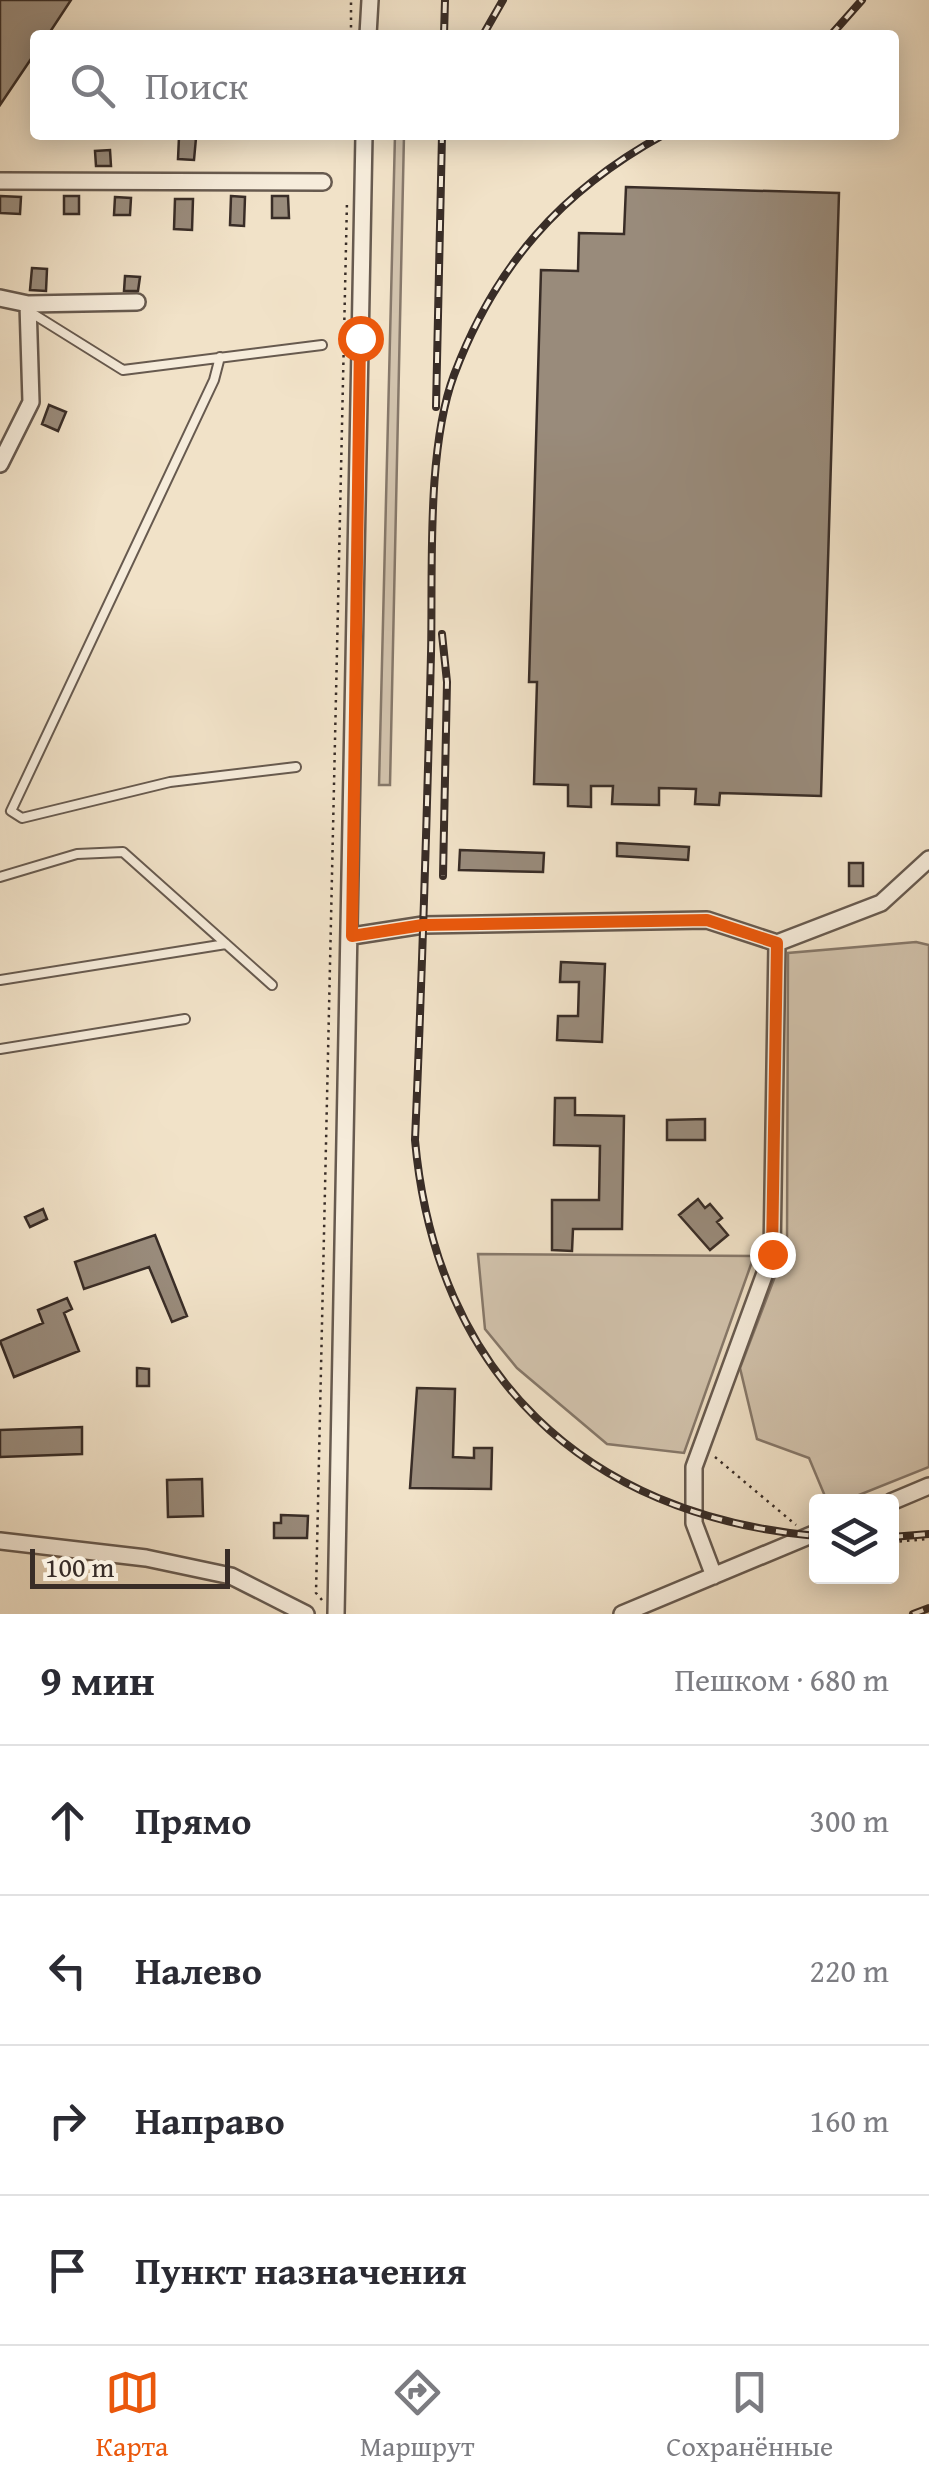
<!DOCTYPE html>
<html lang="ru">
<head>
<meta charset="utf-8">
<style>
	:root { --surface:#fff; --page:#f7f7f7; --text:#2b2b33; --muted:#7c7c81; --line:#e1e1e2; --accent:#ea580c }
	body { margin:0; font-family:"Gentium Book Plus",serif; background:var(--page); color:var(--text) }
	.controls { position:absolute; right:30px; bottom:30px; display:grid; overflow:hidden; border-radius:10px; box-shadow:0 5px 25px #0003 }
	.controls button { width:90px; height:90px; display:grid; place-items:center; padding:0; border:0; border-bottom:2px solid var(--line); background:var(--surface); color:var(--text); font:50px sans-serif }
	.scale { position:absolute; left:30px; bottom:25px; width:200px; box-sizing:border-box; padding-left:10px; border:5px solid #392d27; border-top:0; font-size:28px; line-height:35px; white-space:nowrap; color:#392d27; -webkit-text-stroke:8px #f6ecdb; paint-order:stroke }
	.stop { position:absolute; width:30px; height:30px; margin:-22px; border:8px solid #ea580c; border-radius:50%; background:#fff }
	.stop.end { background:#ea580c; border-color:#fff; box-shadow:0 2px 10px #0008 }
	.list { margin:0; padding:0; list-style:none }
	h2 { display:flex; justify-content:space-between; align-items:center; height:130px; margin:0; padding:0 40px; font-size:42px }
	h2 small { font-size:32px; font-weight:400; color:var(--muted) }
	.list li { display:grid; grid-template-columns:65px 1fr auto; gap:30px; align-items:center; box-sizing:border-box; height:150px; padding:0 40px; border-top:2px solid var(--line) }
	.list b { display:block; font-size:38px; white-space:nowrap }
	.list em { font-size:32px; font-style:normal; color:var(--muted) }
	.icon { flex:none; width:55px; height:55px; fill:none; stroke:currentColor; stroke-width:2; stroke-linecap:round; stroke-linejoin:round }
	.map { position:relative; flex:none; width:929px; height:1614px; overflow:hidden }
	.search { position:absolute; background:var(--surface); box-shadow:0 5px 25px #0003; left:30px; right:30px; top:30px; height:110px; display:flex; align-items:center; gap:25px; box-sizing:border-box; padding:0 35px; border-radius:10px; color:var(--muted); font-size:38px }
	.sheet { height:730px; background:var(--surface) }
	nav { display:flex; justify-content:space-around; align-items:center; box-sizing:border-box; height:140px; border-top:2px solid var(--line); background:var(--surface); font-size:28px; color:var(--muted) }
	nav a { display:grid; justify-items:center; gap:5px }
	nav .on { color:var(--accent) }
	.map>svg:first-child { display:block }
	.green { fill:#d2c3ad; stroke:#86786a; stroke-width:2.5 }
	.building { fill:#998b7b; stroke:#392d27; stroke-width:2.5 }
	.lines { fill:none; stroke-linecap:round; stroke-linejoin:round }
	.service-casing { stroke:#675a4f; stroke-width:12 }
	.minor-casing { stroke:#675a4f; stroke-width:20 }
	.path { stroke:#392d27; stroke-width:2.5; stroke-dasharray:2.5 5; stroke-linecap:butt }
	.service { stroke:#f6ecdb; stroke-width:8 }
	.minor { stroke:#f6ecdb; stroke-width:15 }
	.rail-casing { stroke:#392d27; stroke-width:8 }
	.rail { stroke:#f6ecdb; stroke-width:4; stroke-dasharray:11; stroke-linecap:butt }
	.route { stroke:#ea580c; stroke-width:12 }
</style>
</head>
<body>
<div class="map">
<svg width="929" height="1614" viewBox="0 0 929 1614">
	<rect width="100%" height="100%" fill="#f1e2c8"/>
	<filter id="stains"><feTurbulence type="fractalNoise" baseFrequency=".002" numOctaves="4"/><feColorMatrix values="0 0 0 0 .2 0 0 0 0 .09 0 0 0 0 .02 0 0 0 .5 -.17"/></filter>
	<radialGradient id="worn" r=".72"><stop offset=".6" stop-color="#630" stop-opacity="0"/><stop offset="1" stop-color="#630" stop-opacity=".3"/></radialGradient>
	<!-- green -->
	<path class="green" d="M395,135H404L390,785H379Z
		M916,942L929,945V1467L844,1501H827L809,1458L757,1439L740,1368L787,1245L788,953Z
		M478,1254L754,1256L684,1453L607,1444L517,1368L485,1329Z"/>
	<!-- building -->
	<path class="building" d="M0,0H71L48,35H35V53L0,105Z
		M179,137L196,138L194,160L178,159Z
		M110,150L111,166H96L95,151Z
		M626,187L839,193L821,796L720,793L719,805L695,804L696,789L659,788V805L612,804L613,786H591V807L568,806V785L534,784L537,682H529L541,270L578,271L579,233L624,234Z
		M0,196L21,197L20,214L0,213Z
		M64,196H79V214H64Z
		M231,196L245,197L244,226L230,225Z
		M272,196H288L289,218H272Z
		M115,197L131,198L130,215H114Z
		M175,199H193L192,230L174,229Z
		M32,268L47,269L46,291L30,290Z
		M125,276L140,277L138,291H124Z
		M49,405L66,412L58,431L42,424Z
		M617,843L689,847L688,860L617,856Z
		M460,850L544,853L543,872L459,870Z
		M849,863H863V886H849Z
		M561,962L605,964L602,1042L557,1040L558,1016H578L579,982H560Z
		M555,1098H575V1115L624,1116L622,1229H573L572,1251L552,1250V1200H599L600,1146L554,1145Z
		M705,1119V1140H667V1120Z
		M698,1199L705,1208L710,1204L722,1218L717,1222L728,1235L710,1250L679,1215Z
		M43,1209L47,1219L30,1227L25,1217Z
		M155,1235L187,1316L172,1322L149,1267L84,1289L75,1262Z
		M67,1298L72,1309L64,1313L79,1351L14,1377L0,1341L43,1323L38,1310Z
		M137,1368L149,1369V1386H137Z
		M417,1388L455,1389L453,1457L474,1458V1448H492L491,1489L410,1488Z
		M82,1427V1454L0,1457V1430Z
		M202,1479L203,1516L168,1517L167,1480Z
		M281,1515L308,1516L307,1538H274V1523H281Z"/>
	<g class="lines">
		<defs>
			<path id="service" d="M30,312L123,370L322,345
				M220,357L214,380L11,811L22,818L170,782L296,767
				M0,877L77,854L123,852L272,985
				M0,980L226,944
				M0,1049L185,1019"/>
			<path id="minor" d="M368,35L370,0
				M0,181L323,182
				M0,298L28,304L137,302
				M0,464L31,402L28,304
				M352,936L423,925L707,920L777,943
				M891,1502L929,1486
				M0,1541L146,1558L231,1576L306,1614
				M714,1576L694,1523V1467L772,1254L777,943L881,903L929,859
				M336,1614L364,135
				M622,1614L816,1533"/>
		</defs>
		<!-- service casing -->
		<use href="#service" class="service-casing"/>
		<!-- minor casing -->
		<use href="#minor" class="minor-casing"/>
		<!-- path -->
		<path class="path" d="M351,35V0
			M715,1457L796,1525
			M892,1542L929,1539
			M322,1600L316,1593L347,201"/>
		<!-- service -->
		<use href="#service" class="service"/>
		<!-- minor -->
		<use href="#minor" class="minor"/>
		<defs>
			<path id="rail" d="M444,35L445,0
				M483,35L503,0
				M831,35L862,0
				M663,135C561,191 495,266 454,375C426,450 433,573 431,654C427,816 422,978 415,1140C436,1374 584,1515 816,1536
				M436,407L442,135
				M442,634L447,682L443,876
				M892,1537L929,1534
				M913,1614L929,1608"/>
		</defs>
		<!-- rail casing -->
		<use href="#rail" class="rail-casing"/>
		<!-- rail -->
		<use href="#rail" class="rail"/>
	</g>
	<g class="lines">
		<!-- route -->
		<path class="route" d="M360,338L352,936L423,925L707,920L777,943L772,1254"/>
	</g>
	<rect width="100%" height="100%" filter="url(#stains)"/>
	<rect width="100%" height="100%" fill="url(#worn)"/>
</svg>
<div class="controls">
<button><svg class="icon" aria-label="layers" viewBox="0 0 24 24"><path d="M12 4l9 5-9 5-9-5zM3 14l9 5 9-5"/></svg></button>
</div>
<div class="scale">100 m</div>
<div class="stop" style="left:360px;top:338px"></div>
<div class="stop end" style="left:772px;top:1254px"></div>
<div class="search"><svg class="icon" aria-label="search" viewBox="0 0 24 24"><circle cx="10" cy="10" r="6"/><path d="M15 15l6 6"/></svg>Поиск</div>
</div>
<section class="sheet">
<h2>9 мин<small>Пешком · 680 m</small></h2>
<ul class="list">
<li><svg class="icon" aria-label="ahead" viewBox="0 0 24 24"><path d="M12 20V5M6 11l6-6 6 6"/></svg><div><b>Прямо</b></div><em>300 m</em></li>
<li><svg class="icon" aria-label="left" viewBox="0 0 24 24"><path d="M17 20v-9H6M10 6l-5 5 5 5"/></svg><div><b>Налево</b></div><em>220 m</em></li>
<li><svg class="icon" aria-label="right" viewBox="0 0 24 24"><path d="M7 20v-9h11M14 6l5 5-5 5"/></svg><div><b>Направо</b></div><em>160 m</em></li>
<li><svg class="icon" aria-label="arrive" viewBox="0 0 24 24"><path d="M6 21V4h12l-3 4 3 4H6"/></svg><div><b>Пункт назначения</b></div></li>
</ul>
</section>
<nav>
<a class="on"><svg class="icon" aria-label="map" viewBox="0 0 24 24"><path d="M3 6l6-2 6 2 6-2v14l-6 2-6-2-6 2zM9 4v14M15 6v14"/></svg>Карта</a>
<a><svg class="icon" aria-label="directions" viewBox="0 0 24 24"><path d="M12 3l9 9-9 9-9-9zM9 14v-3h6M13 9l2 2-2 2"/></svg>Маршрут</a>
<a><svg class="icon" aria-label="saved" viewBox="0 0 24 24"><path d="M7 4h10v16l-5-4-5 4z"/></svg>Сохранённые</a>
</nav>
</body>
</html>
